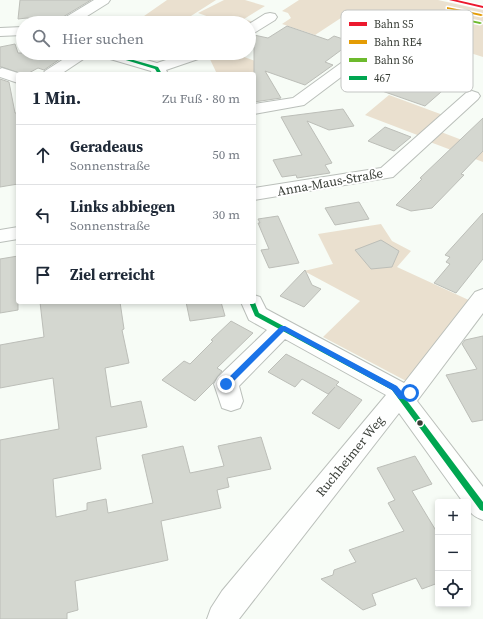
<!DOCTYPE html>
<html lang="de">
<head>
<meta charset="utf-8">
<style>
	:root { --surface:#fff; --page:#f2f2f3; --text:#1f2937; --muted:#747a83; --line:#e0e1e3 }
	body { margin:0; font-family:"Source Serif 4",serif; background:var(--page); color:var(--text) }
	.controls { position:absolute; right:12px; bottom:12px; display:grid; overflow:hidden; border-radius:4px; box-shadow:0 2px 6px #0003 }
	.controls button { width:36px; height:36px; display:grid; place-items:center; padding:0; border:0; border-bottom:1px solid var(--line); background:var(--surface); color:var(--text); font:20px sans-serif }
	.stop { position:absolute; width:12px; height:12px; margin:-9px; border:3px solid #1a73e8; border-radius:50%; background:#fff }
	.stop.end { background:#1a73e8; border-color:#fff; box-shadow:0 1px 4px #0008 }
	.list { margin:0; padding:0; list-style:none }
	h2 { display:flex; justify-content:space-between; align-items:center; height:52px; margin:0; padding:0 16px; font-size:17px }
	h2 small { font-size:13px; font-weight:400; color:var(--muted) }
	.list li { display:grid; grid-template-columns:26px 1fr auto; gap:12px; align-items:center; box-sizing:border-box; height:60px; padding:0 16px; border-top:1px solid var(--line) }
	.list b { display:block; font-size:15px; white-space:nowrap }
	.list p { margin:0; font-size:13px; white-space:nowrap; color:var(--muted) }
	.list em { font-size:13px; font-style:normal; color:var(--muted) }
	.icon { flex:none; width:22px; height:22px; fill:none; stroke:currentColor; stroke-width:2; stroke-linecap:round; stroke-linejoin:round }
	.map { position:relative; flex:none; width:483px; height:619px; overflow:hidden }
	.search { position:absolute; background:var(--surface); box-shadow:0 2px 6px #0003; left:16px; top:16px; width:240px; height:44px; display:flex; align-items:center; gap:10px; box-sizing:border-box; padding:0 14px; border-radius:22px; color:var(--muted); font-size:15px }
	.panel { position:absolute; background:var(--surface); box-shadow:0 2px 6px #0003; left:16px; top:72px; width:240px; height:232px; border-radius:4px }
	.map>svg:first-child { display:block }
	.green { fill:#eae0cf }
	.building { fill:#d4d7d0; stroke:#bcbeb8 }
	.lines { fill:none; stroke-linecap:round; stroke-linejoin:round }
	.minor-casing { stroke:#babfba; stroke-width:2 }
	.minor { fill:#fefffe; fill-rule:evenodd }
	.bus-1-casing { stroke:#fff; stroke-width:3 }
	.bus-1 { fill:#00a651; fill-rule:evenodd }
	.rail-1-casing { stroke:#fff; stroke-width:3 }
	.rail-2-casing { stroke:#fff; stroke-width:3 }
	.rail-3-casing { stroke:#fff; stroke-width:3 }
	.rail-1 { fill:#ec192e; fill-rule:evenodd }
	.rail-2 { fill:#e49c05; fill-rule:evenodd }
	.rail-3 { fill:#6dba2d; fill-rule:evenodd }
	.route { fill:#1a73e8 }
	.bus-dot { fill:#383d36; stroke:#fff; stroke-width:1.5 }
	.labels { text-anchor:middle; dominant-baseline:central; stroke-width:4; stroke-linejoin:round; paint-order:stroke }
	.street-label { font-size:13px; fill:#383d36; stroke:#fff }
	.key { fill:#fff; stroke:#c3c5c3; stroke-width:1 }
	.key-label { font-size:11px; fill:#383d36 }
</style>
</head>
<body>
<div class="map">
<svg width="483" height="619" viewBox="0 0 483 619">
	<rect width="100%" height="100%" fill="#f7fcf6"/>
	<!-- green -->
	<path class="green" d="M167,0H216L180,23H134Z
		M224,0H245L265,6L244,19L253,22L249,25V23H226L198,13Z
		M299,0H438L483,10V57L347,14L315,35L282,24L291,18L288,13L282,11Z
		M138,53H190L165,61Z
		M213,53H233L261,63L269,77L254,79V74H217L208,55Z
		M389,95L443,115L420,136L365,115Z
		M441,132L483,148V162L430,142Z
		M381,224L392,241L411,251L397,267L473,302L408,382L323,337L360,301L304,271L333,264L318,234Z"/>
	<!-- building -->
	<path class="building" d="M20,0H91L53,23L27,18L18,19Z
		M287,26L328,40L334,36L352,42L325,62L333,65L305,85L265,71L281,98L254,102V35L268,38Z
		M15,44L18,53H60L54,57L60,59L44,70L38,68L27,74H22L2,67H0V47Z
		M420,45L473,64L425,106L362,84L363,83L360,82L375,71L379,72Z
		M0,79L9,82L15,113H18V184L0,187Z
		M343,109L354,126L329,130L307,121L332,163L325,165L330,173L297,178L296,175L282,177L273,160L302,155L281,117Z
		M483,118V151L461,174L464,175L432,208L411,211L396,205L422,179L420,178Z
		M385,127L411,137L394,151L368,141Z
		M359,202L369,219L335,225L325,208Z
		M483,213V259L456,293L434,283L450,264L446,262L450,257L445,255Z
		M278,216L299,263L269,268L261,250L269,249L258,223H260L258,219Z
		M381,240L399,251L392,267L371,269L355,250Z
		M18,256V310L0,313V259Z
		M305,270L312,285L321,289L304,307L280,296Z
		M40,302H120L124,329L122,330L129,363L105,368L111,407L141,401L147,427L96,437L101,469L53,479L56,517L87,510V503L106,499L108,513L153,503L142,455L183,446L190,473L224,466L218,446L261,437L271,469L227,478L229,487L217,490L221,508L161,521L168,560L75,581L78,610L67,613V619H0V440L59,429L53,378L0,388V345L44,337Z
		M186,302H221L225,316L190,321Z
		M231,321L253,333L217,368L222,371L213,383L195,401L162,380L184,361L190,364L213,341L211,340Z
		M483,336V420L472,422L446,375L477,369L462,344L465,340Z
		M286,354L339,382L336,385L362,400L339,429L312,413L335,387L328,394L302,379L295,387L268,372Z
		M415,456L432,484L412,491L438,534V583L422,589L416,578L372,594L376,605L363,610L321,579L333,575L334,570L356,562L349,550L404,531L388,503L395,500L377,468Z"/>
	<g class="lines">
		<defs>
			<path id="minor" d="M94,0H110L108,3L76,23H59L61,20Z
				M270,13L275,14L277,17L275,20L254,33L249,34V24L265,14Z
				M23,27V35L0,36V28Z
				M364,48L369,50L372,53L369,56L304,105L254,114V104L293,98L359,50Z
				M73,53H91L88,56L61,74H43L45,71Z
				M97,53H121L157,63L187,53H210L207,56L166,70L168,74H152L151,71L100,56Z
				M2,68L21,74H18V83L0,77V69Z
				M472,91L478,93L480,96L478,99L393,177L254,200V188L381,168L466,93Z
				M18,227V239L0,242V230Z
				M483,289V313L417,401L483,487V520C473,516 468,513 468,502H463L399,413L239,619H207L211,608L222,591L386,395L285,339L239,386L243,401L240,408L231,411L222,408L214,384L218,377L267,330L249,320L241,302H254V295L260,297L266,309L404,383L475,292Z"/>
		</defs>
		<!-- minor casing -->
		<use href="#minor" class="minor-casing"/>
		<!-- minor -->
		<use href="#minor" class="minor"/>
		<defs>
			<path id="bus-1" d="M103,53H109L158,67L162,74H158L155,69Z
				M254,300L259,313L396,386L483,502V511L480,510L392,390L255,316L249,302H254Z"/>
		</defs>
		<!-- bus-1 casing -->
		<use href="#bus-1" class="bus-1-casing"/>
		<!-- bus-1 -->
		<use href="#bus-1" class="bus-1"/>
		<defs>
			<path id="rail-1" d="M449,0H457L483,6V8Z"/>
			<path id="rail-2" d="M447,7L481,14L483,15L481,16L449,9H447Z"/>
			<path id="rail-3" d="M446,15L480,22L482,23L480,24L448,17L446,16Z"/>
		</defs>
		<!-- rail-1 casing -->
		<use href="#rail-1" class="rail-1-casing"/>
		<!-- rail-2 casing -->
		<use href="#rail-2" class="rail-2-casing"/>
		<!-- rail-3 casing -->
		<use href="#rail-3" class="rail-3-casing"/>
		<!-- rail-1 -->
		<use href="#rail-1" class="rail-1"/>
		<!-- rail-2 -->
		<use href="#rail-2" class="rail-2"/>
		<!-- rail-3 -->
		<use href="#rail-3" class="rail-3"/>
	</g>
	<!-- route -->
	<path class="route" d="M281,326H285L397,386L403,393L410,390L413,393L404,399H399L392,390L284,331L229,386H224V382Z"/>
	<!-- markers -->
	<circle class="bus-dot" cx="420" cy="423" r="3.5"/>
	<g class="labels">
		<!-- street labels -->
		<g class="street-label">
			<text transform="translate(330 182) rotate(-10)">Anna-Maus-Straße</text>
			<text transform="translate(350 456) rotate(-51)">Ruchheimer Weg</text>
		</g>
	</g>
	<!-- legend -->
	<rect x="341" y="10" width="132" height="82" rx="6" class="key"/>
	<rect x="349" y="22" width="18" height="4" fill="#ec192e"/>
	<rect x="349" y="40" width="18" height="4" fill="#e49c05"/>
	<rect x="349" y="58" width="18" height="4" fill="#6dba2d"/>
	<rect x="349" y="76" width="18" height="4" fill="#00a651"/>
	<g class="key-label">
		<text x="374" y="28">Bahn S5</text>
		<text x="374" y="46">Bahn RE4</text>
		<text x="374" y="64">Bahn S6</text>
		<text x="374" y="82">467</text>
	</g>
</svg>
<div class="controls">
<button>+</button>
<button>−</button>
<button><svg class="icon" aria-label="locate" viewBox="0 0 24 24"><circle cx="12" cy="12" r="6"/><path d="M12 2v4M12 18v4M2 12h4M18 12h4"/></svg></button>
</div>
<div class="stop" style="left:410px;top:393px"></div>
<div class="stop end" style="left:226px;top:384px"></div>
<div class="search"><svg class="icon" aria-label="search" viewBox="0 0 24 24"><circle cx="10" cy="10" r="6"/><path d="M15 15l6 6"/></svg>Hier suchen</div>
<section class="panel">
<h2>1 Min.<small>Zu Fuß · 80 m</small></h2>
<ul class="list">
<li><svg class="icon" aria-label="ahead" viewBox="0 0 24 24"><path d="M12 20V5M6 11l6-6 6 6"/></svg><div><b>Geradeaus</b><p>Sonnenstraße</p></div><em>50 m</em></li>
<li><svg class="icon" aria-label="left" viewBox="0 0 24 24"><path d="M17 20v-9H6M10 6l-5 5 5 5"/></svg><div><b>Links abbiegen</b><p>Sonnenstraße</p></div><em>30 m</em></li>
<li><svg class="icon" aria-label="arrive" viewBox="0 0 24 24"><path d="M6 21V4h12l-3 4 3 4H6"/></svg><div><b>Ziel erreicht</b></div></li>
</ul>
</section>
</div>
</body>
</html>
